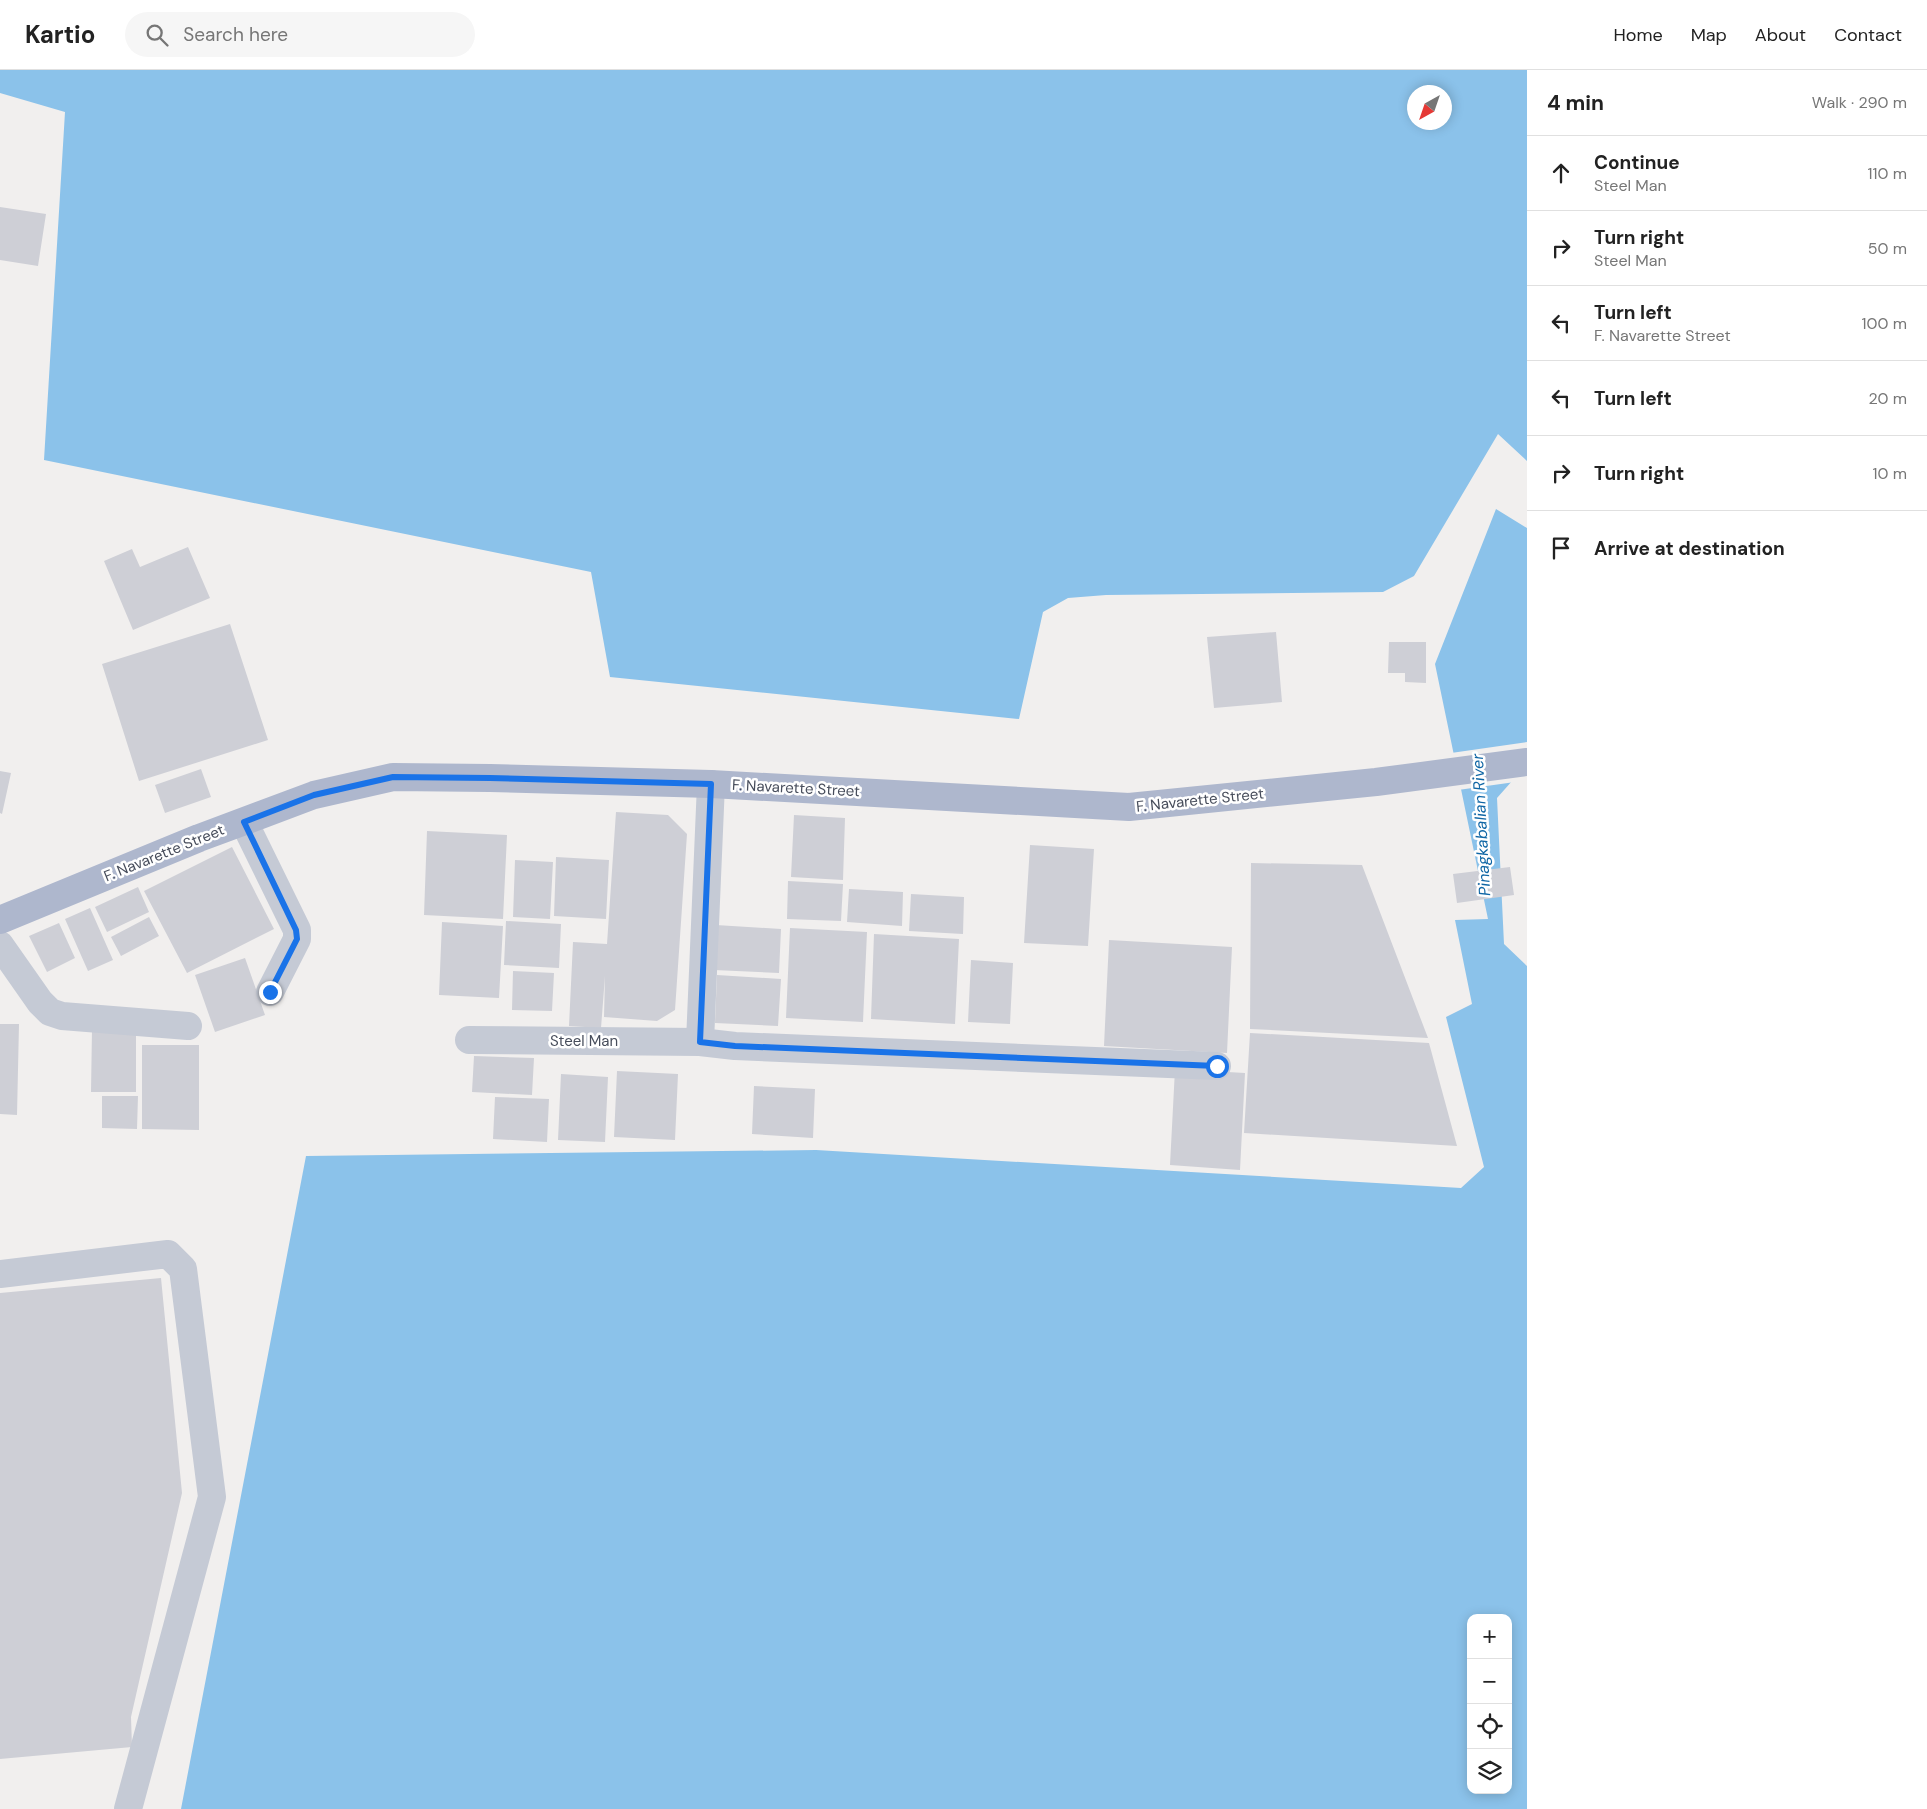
<!DOCTYPE html>
<html lang="en">
<head>
<meta charset="utf-8">
<style>
	:root { --surface:#fff; --page:#f6f6f6; --text:#222; --muted:#767676; --line:#e0e0e0 }
	body { margin:0; font-family:"DM Sans",sans-serif; background:var(--page); color:var(--text) }
	.controls { position:absolute; right:15px; bottom:15px; display:grid; overflow:hidden; border-radius:10px; box-shadow:0 2px 12px #0003 }
	.controls button { width:45px; height:45px; display:grid; place-items:center; padding:0; border:0; border-bottom:1px solid var(--line); background:var(--surface); color:var(--text); font:25px sans-serif }
	.compass { position:absolute; left:1407px; top:15px; width:45px; height:45px; border-radius:50%; background:var(--surface); box-shadow:0 2px 12px #0003; rotate:220deg }
	.stop { position:absolute; width:15px; height:15px; margin:-11px; border:4px solid #1a73e8; border-radius:50%; background:#fff }
	.stop.end { background:#1a73e8; border-color:#fff; box-shadow:0 1px 5px #0008 }
	.list { margin:0; padding:0; list-style:none }
	h2 { display:flex; justify-content:space-between; align-items:center; height:65px; margin:0; padding:0 20px; font-size:21px }
	h2 small { font-size:16px; font-weight:400; color:var(--muted) }
	.list li { display:grid; grid-template-columns:32px 1fr auto; gap:15px; align-items:center; box-sizing:border-box; height:75px; padding:0 20px; border-top:1px solid var(--line) }
	.list b { display:block; font-size:19px; white-space:nowrap }
	.list p { margin:0; font-size:16px; white-space:nowrap; color:var(--muted) }
	.list em { font-size:16px; font-style:normal; color:var(--muted) }
	.icon { flex:none; width:28px; height:28px; fill:none; stroke:currentColor; stroke-width:2; stroke-linecap:round; stroke-linejoin:round }
	.map { position:relative; flex:none; width:1527px; height:1739px; overflow:hidden }
	header { display:flex; align-items:center; gap:30px; box-sizing:border-box; height:70px; padding:0 25px; background:var(--surface); border-bottom:1px solid var(--line) }
	header strong { font-size:24px }
	nav { display:flex; gap:28px; margin-inline-start:auto; font-size:18px }
	.search { width:350px; height:45px; background:var(--page); display:flex; align-items:center; gap:12px; box-sizing:border-box; padding:0 18px; border-radius:28px; color:var(--muted); font-size:19px }
	main { display:flex }
	aside { flex:1; background:var(--surface) }
	.map>svg:first-child { display:block }
	.water { fill:#8bc2ea; fill-rule:evenodd }
	.pier { fill:#f1efee }
	.building { fill:#cecfd6 }
	.lines { fill:none; stroke-linecap:round; stroke-linejoin:round }
	.minor { stroke:#c5cad5; stroke-width:28 }
	.major { stroke:#aeb7cd; stroke-width:28 }
	.route { stroke:#1a73e8; stroke-width:6 }
	.labels { text-anchor:middle; dominant-baseline:central; stroke-width:5; stroke-linejoin:round; paint-order:stroke }
	.street-label { font-size:15px; fill:#474d5b; stroke:#fff }
	.water-label { font-size:16px; font-style:italic; fill:#0f66a5; stroke:#fff }
</style>
</head>
<body>
<header>
<strong>Kartio</strong>
<div class="search"><svg class="icon" aria-label="search" viewBox="0 0 24 24"><circle cx="10" cy="10" r="6"/><path d="M15 15l6 6"/></svg>Search here</div>
<nav><a>Home</a><a>Map</a><a>About</a><a>Contact</a></nav>
</header>
<main>
<div class="map">
<svg width="1527" height="1739" viewBox="0 0 1527 1739">
	<rect width="100%" height="100%" fill="#f1efee"/>
	<!-- water -->
	<path class="water" d="M0,0H1527V391L1498,364L1414,506L1383,522L1106,525L1068,528L1043,542L1019,649L610,607L591,502L44,390L65,42L0,23ZM1414,22H1444V52H1414Z
		M1496,439L1527,458V694L1497,728L1504,874L1527,896V1739H181L306,1086L816,1080L1461,1118L1484,1097L1446,947L1472,934L1455,850L1488,849L1435,594ZM1471,1548H1508V1720H1471Z"/>
	<!-- pier -->
	<path class="pier" d="M1527,672V698L1515,712L1458,720L1451,683Z"/>
	<!-- building -->
	<path class="building" d="M0,137L46,144L38,196L0,190Z
		M188,477L210,528L133,560L104,491L132,479L140,497Z
		M230,554L268,670L139,711L102,594Z
		M1276,562L1282,632L1214,638L1207,567Z
		M1389,572H1426V613L1405,612V603H1388Z
		M201,699L211,727L165,743L155,715Z
		M0,701L11,703L2,744L0,743Z
		M616,742L668,745L687,764L675,940L657,951L604,947L605,906L601,958L569,956L573,872L607,874Z
		M794,745L845,748L843,810L791,807Z
		M427,761L507,765L503,849L424,845Z
		M1030,775L1094,779L1088,876L1024,873Z
		M232,777L274,859L187,903L144,821Z
		M556,787L609,790L606,849L554,846Z
		M515,790L553,792L550,849L513,847Z
		M1251,793L1362,795L1428,968L1250,959Z
		M1510,797L1514,825L1457,833L1453,804Z
		M788,811L843,814L841,851L787,849Z
		M138,817L149,842L107,862L95,837Z
		M849,819L903,822L902,856L847,852Z
		M911,824L964,827L963,864L909,861Z
		M90,838L113,890L88,901L65,849Z
		M149,847L159,866L121,886L111,867Z
		M506,851L561,854L559,898L504,895Z
		M442,852L503,856L499,928L439,925Z
		M59,853L75,888L47,902L29,866Z
		M716,855L781,859L779,903L714,900Z
		M790,858L867,862L863,952L786,948Z
		M874,864L959,869L955,954L871,949Z
		M1109,870L1232,877L1227,983L1104,976Z
		M245,888L265,945L215,962L195,905Z
		M971,890L1013,893L1010,954L968,952Z
		M513,901L554,903L552,941L512,940Z
		M717,905L781,909L778,956L715,953Z
		M0,954H19L17,1045L0,1044Z
		M92,959H136V1022H91Z
		M1250,963L1429,973L1457,1076L1244,1063Z
		M142,975H199V1060L142,1059Z
		M474,986L534,988L532,1025L472,1022Z
		M1175,999L1245,1003L1240,1100L1170,1095Z
		M617,1001L678,1004L675,1070L614,1067Z
		M561,1004L608,1007L605,1072L558,1070Z
		M754,1016L815,1019L813,1068L752,1064Z
		M102,1026H138L137,1059L102,1058Z
		M495,1027L549,1029L547,1072L493,1069Z
		M161,1208L182,1423L131,1647L132,1677L0,1689V1223Z"/>
	<g class="lines">
		<!-- minor -->
		<path class="minor" d="M244,752L297,860V869L270,922
			M0,875L40,932L50,942L62,946L188,956
			M469,970L700,972L735,976L1217,996
			M700,972L711,714
			M0,1204L168,1184L183,1199L212,1427L128,1739"/>
		<!-- major -->
		<path class="major" d="M0,850L199,768L314,725L393,707L490,708L711,714L1129,737L1376,712L1527,692"/>
	</g>
	<g class="lines">
		<!-- route -->
		<path class="route" d="M270,922L297,869L296,860L244,752L314,725L393,707L490,708L711,714L700,972L735,976L1217,996"/>
	</g>
	<g class="labels">
		<!-- street labels -->
		<g class="street-label">
			<text transform="translate(796 718) rotate(3)">F. Navarette Street</text>
			<text transform="translate(1200 730) rotate(-6)">F. Navarette Street</text>
			<text transform="translate(164 783) rotate(-22)">F. Navarette Street</text>
			<text x="584" y="971">Steel Man</text>
		</g>
		<!-- water labels -->
		<g class="water-label">
			<text transform="translate(1481 755) rotate(-93)">Pinagkabalian River</text>
		</g>
	</g>
</svg>
<div class="controls">
<button>+</button>
<button>−</button>
<button><svg class="icon" aria-label="locate" viewBox="0 0 24 24"><circle cx="12" cy="12" r="6"/><path d="M12 2v4M12 18v4M2 12h4M18 12h4"/></svg></button>
<button><svg class="icon" aria-label="layers" viewBox="0 0 24 24"><path d="M12 4l9 5-9 5-9-5zM3 14l9 5 9-5"/></svg></button>
</div>
<svg class="compass" viewBox="-18 -18 36 36"><path d="M0-13l5 13h-10z" fill="#e53935"/><path d="M0 13l5-13h-10z" fill="#767676"/></svg>
<div class="stop" style="left:1217px;top:996px"></div>
<div class="stop end" style="left:270px;top:922px"></div>
</div>
<aside>
<h2>4 min<small>Walk · 290 m</small></h2>
<ul class="list">
<li><svg class="icon" aria-label="ahead" viewBox="0 0 24 24"><path d="M12 20V5M6 11l6-6 6 6"/></svg><div><b>Continue</b><p>Steel Man</p></div><em>110 m</em></li>
<li><svg class="icon" aria-label="right" viewBox="0 0 24 24"><path d="M7 20v-9h11M14 6l5 5-5 5"/></svg><div><b>Turn right</b><p>Steel Man</p></div><em>50 m</em></li>
<li><svg class="icon" aria-label="left" viewBox="0 0 24 24"><path d="M17 20v-9H6M10 6l-5 5 5 5"/></svg><div><b>Turn left</b><p>F. Navarette Street</p></div><em>100 m</em></li>
<li><svg class="icon" aria-label="left" viewBox="0 0 24 24"><path d="M17 20v-9H6M10 6l-5 5 5 5"/></svg><div><b>Turn left</b></div><em>20 m</em></li>
<li><svg class="icon" aria-label="right" viewBox="0 0 24 24"><path d="M7 20v-9h11M14 6l5 5-5 5"/></svg><div><b>Turn right</b></div><em>10 m</em></li>
<li><svg class="icon" aria-label="arrive" viewBox="0 0 24 24"><path d="M6 21V4h12l-3 4 3 4H6"/></svg><div><b>Arrive at destination</b></div></li>
</ul>
</aside>
</main>
</body>
</html>
